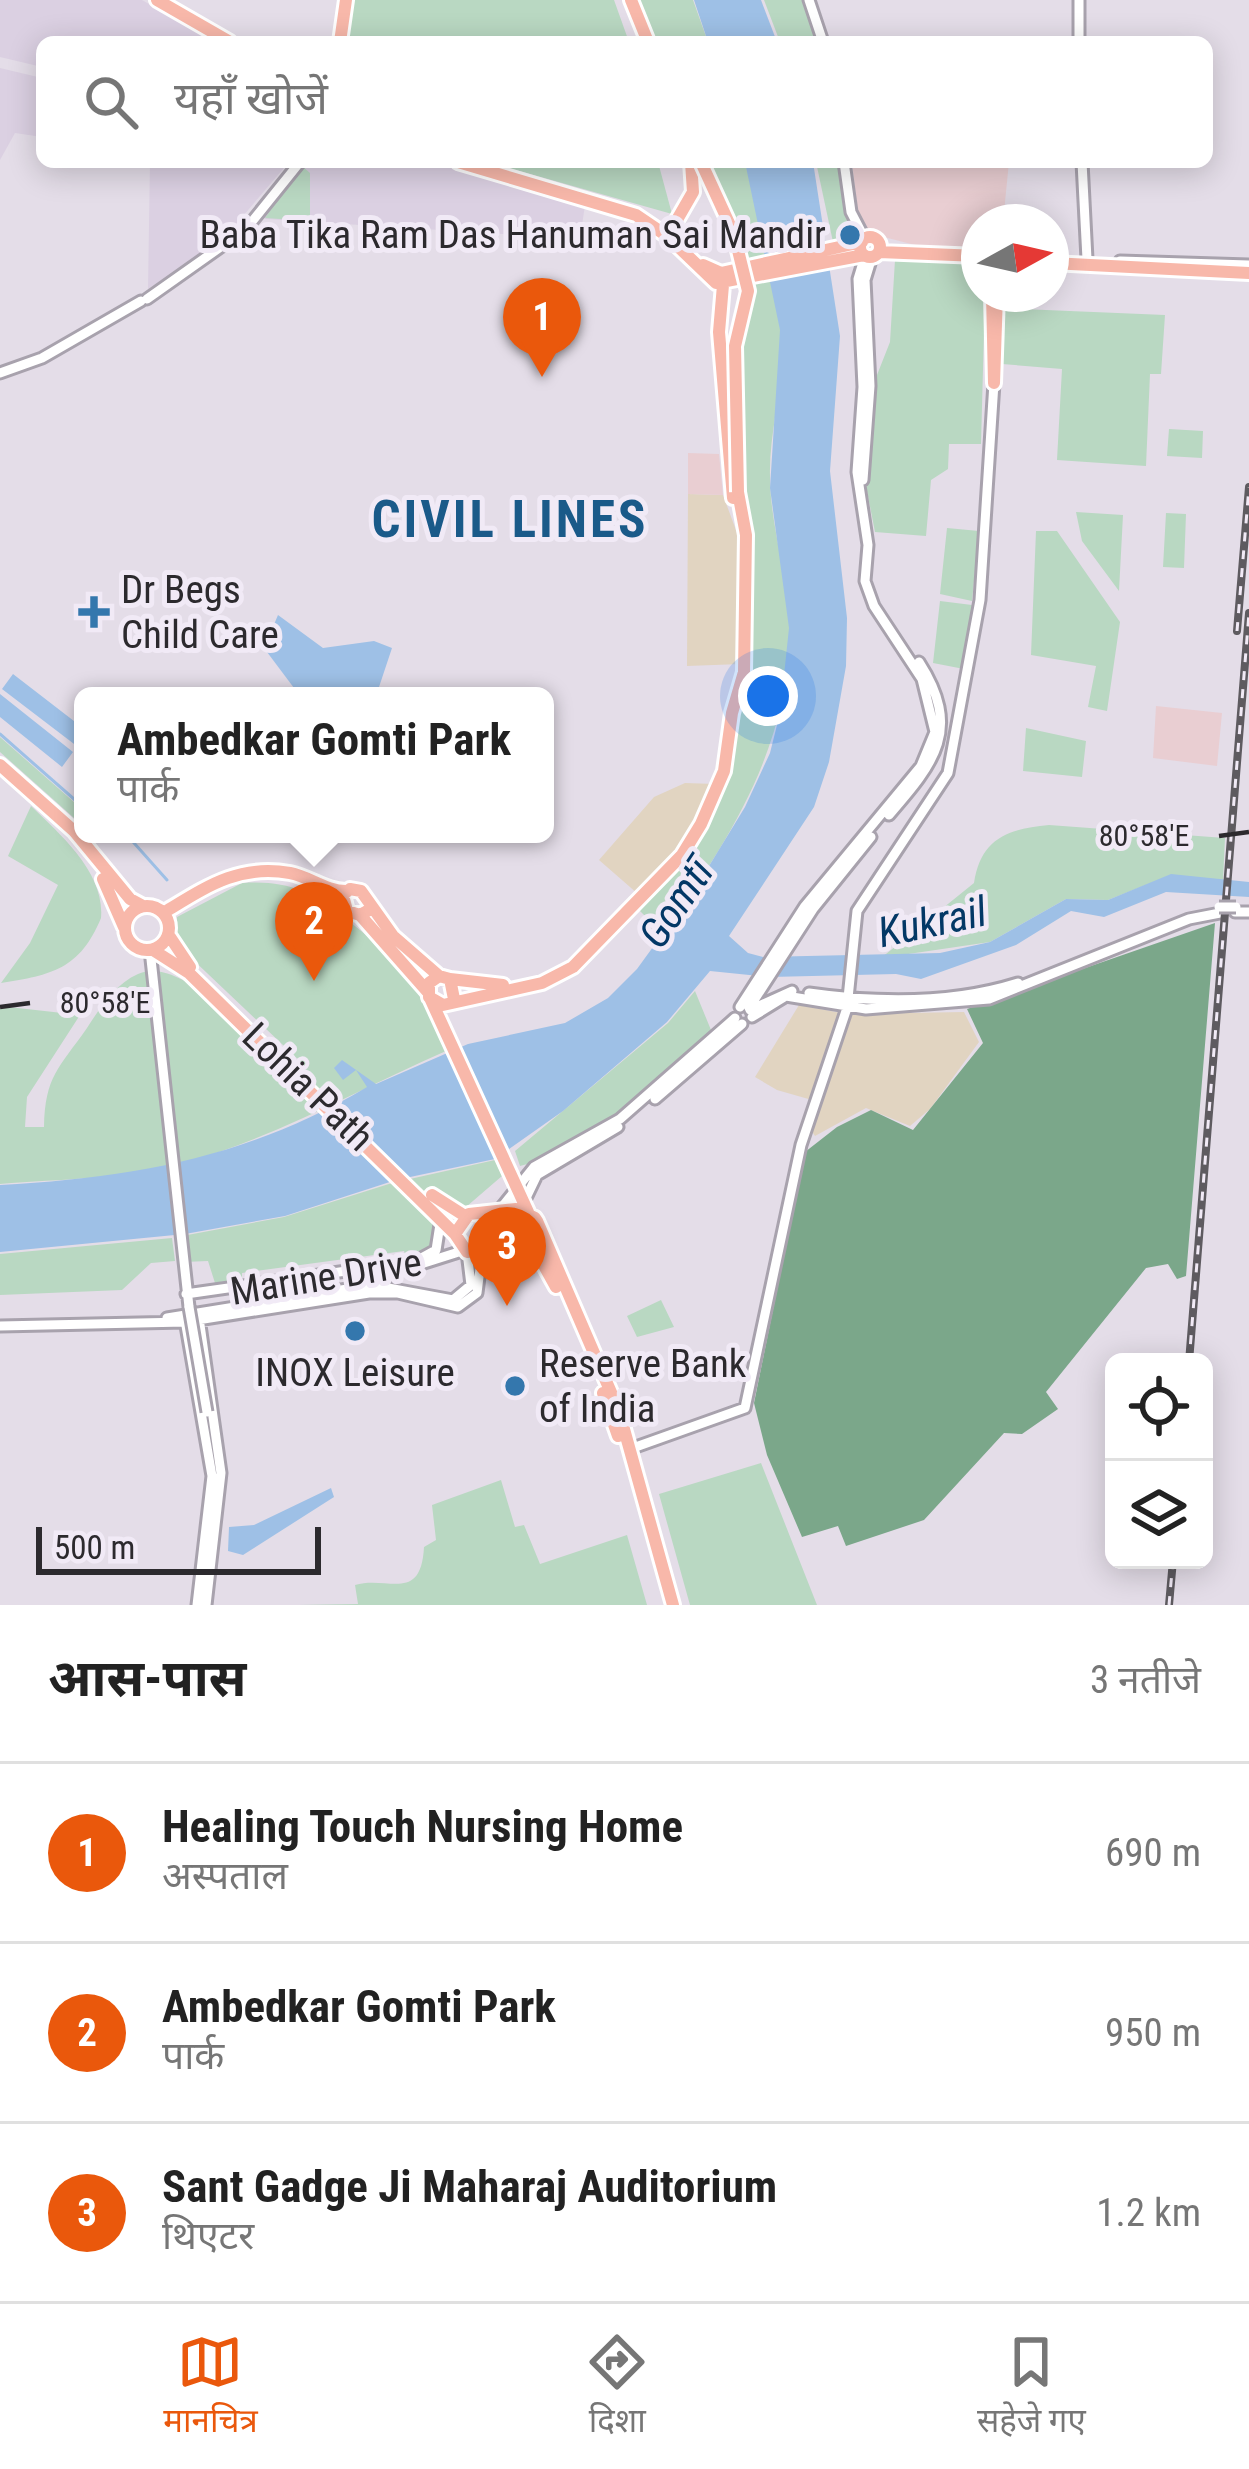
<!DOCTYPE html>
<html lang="hi">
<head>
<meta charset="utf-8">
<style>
	:root { --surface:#fff; --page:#f2f2f2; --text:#222; --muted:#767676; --line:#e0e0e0; --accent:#ea580c }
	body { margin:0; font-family:"Roboto Condensed","Noto Sans Devanagari",sans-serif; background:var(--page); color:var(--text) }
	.controls { position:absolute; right:36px; bottom:36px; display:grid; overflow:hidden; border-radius:18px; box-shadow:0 6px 30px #0003 }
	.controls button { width:108px; height:108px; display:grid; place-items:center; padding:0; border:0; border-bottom:3px solid var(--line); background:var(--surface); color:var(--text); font:60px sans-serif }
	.compass { position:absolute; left:961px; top:204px; width:108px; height:108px; border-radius:50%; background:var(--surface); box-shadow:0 6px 30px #0003; rotate:82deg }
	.scale { position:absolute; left:36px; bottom:30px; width:285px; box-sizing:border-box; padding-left:12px; border:6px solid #2c2a2e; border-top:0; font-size:33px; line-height:42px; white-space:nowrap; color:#2c2a2e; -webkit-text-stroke:9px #f1eaf6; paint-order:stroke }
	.you { position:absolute; left:768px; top:696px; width:42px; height:42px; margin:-30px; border:9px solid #fff; border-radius:50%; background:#1a73e8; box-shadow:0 0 0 18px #1a73e833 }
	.badge { display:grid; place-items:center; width:78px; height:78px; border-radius:50%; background:var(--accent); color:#fff; font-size:39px; font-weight:700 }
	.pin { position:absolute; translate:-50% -99px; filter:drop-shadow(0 3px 6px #0008) }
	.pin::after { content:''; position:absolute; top:63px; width:42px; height:36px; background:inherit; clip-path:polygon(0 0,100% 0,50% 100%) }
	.popup { position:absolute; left:74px; top:687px; width:480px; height:156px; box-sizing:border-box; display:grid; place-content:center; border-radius:18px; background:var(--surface); filter:drop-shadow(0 3px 9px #0005); font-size:39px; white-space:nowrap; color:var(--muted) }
	.popup b { font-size:45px; color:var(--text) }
	.popup::after { content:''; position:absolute; left:50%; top:100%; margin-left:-24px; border:24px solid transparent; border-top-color:var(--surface) }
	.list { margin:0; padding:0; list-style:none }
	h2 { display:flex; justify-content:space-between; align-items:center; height:156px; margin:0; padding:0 48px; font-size:51px }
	h2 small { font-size:39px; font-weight:400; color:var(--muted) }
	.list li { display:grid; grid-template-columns:78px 1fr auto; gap:36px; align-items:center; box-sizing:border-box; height:180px; padding:0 48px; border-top:3px solid var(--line) }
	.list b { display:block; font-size:45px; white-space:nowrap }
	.list p { margin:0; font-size:39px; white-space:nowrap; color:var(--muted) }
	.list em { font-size:39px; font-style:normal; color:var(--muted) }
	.icon { flex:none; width:66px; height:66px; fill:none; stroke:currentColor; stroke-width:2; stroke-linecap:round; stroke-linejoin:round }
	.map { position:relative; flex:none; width:1249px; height:1605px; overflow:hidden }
	.search { position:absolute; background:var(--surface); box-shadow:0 6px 30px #0003; left:36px; right:36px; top:36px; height:132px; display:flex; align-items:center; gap:30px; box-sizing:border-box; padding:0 42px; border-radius:18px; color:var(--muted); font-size:45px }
	.sheet { height:696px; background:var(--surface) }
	nav { display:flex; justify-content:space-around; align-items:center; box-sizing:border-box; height:168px; border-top:3px solid var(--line); background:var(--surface); font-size:33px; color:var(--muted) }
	nav a { display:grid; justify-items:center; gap:6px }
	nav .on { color:var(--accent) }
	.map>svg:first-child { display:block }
	.built { fill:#dbd0e2 }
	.industrial { fill:#e1d4c1 }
	.education { fill:#e9ced2 }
	.green { fill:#b9d8c2 }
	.forest { fill:#7ba78a }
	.water { fill:#9ec0e6 }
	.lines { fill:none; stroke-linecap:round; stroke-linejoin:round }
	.stream { stroke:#9ec0e6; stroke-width:3 }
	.minor-casing { stroke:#a8a2ad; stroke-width:15 }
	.major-casing { stroke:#fff; stroke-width:18 }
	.minor { stroke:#fff; stroke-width:9 }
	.major { stroke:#f8b8aa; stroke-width:12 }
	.rail-casing { stroke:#5e5b60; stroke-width:8 }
	.rail { stroke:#f1eaf6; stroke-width:3; stroke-dasharray:9; stroke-linecap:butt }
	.minor-bridge-casing { stroke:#a8a2ad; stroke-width:15; stroke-linecap:butt }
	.major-bridge-casing { stroke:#fff; stroke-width:18; stroke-linecap:butt }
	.minor-bridge { stroke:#fff; stroke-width:9 }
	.major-bridge { stroke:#f8b8aa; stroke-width:12 }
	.ticks { fill:none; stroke:#2c2a2e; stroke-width:4.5 }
	.poi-dot { fill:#3477ad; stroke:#f1eaf6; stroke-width:4.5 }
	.labels { text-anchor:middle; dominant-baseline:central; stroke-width:10; stroke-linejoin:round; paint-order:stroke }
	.poi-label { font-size:39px; fill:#2c2a2e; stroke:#f1eaf6; text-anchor:start }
	.street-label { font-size:39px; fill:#2c2a2e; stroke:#f1eaf6 }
	.water-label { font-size:42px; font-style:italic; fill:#033866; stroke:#f1eaf6 }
	.district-label { font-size:51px; font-weight:bold; letter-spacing:3px; fill:#1a5a89; stroke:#f1eaf6 }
	.ticks-label { font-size:30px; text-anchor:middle; fill:#2c2a2e; stroke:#f1eaf6; stroke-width:10; stroke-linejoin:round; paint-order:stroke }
</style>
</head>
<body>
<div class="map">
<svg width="1249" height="1605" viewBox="0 0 1249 1605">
	<rect width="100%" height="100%" fill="#e4dde8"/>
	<!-- built -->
	<path class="built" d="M0,0H142L214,42H42V67L0,57Z
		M0,68L42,78V137L15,133L0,160Z
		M150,162H289L220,243L148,289Z
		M302,162H453L585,205L580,239L265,219L262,215Z"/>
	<!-- industrial -->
	<path class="industrial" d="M688,494L723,495L740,541L741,664L687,666Z
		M685,783L716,784L678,850L638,894L599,860L654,797Z
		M799,1005L841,1013L812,1100L777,1090L755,1077Z
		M964,1012L979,1042L930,1109L910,1126L866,1108L815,1136L811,1130L851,1014Z"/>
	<!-- education -->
	<path class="education" d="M852,162H1009L1003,222H979V249L919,246L868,233L859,223Z
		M688,453L719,454L723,495L688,494Z
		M1156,706L1222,713L1217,766L1153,758Z"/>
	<!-- green -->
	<path class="green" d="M350,0H614L629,42H344Z
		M634,0H693L708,42H650Z
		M764,0H808L822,42H780Z
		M488,162H658L672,214Z
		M703,162H745C762,224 782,294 781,358C781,398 769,436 770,476C770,524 787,572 789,620C793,742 730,839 663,934L637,908L677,865L731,743L747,673L735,341L747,286Z
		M816,162H842L852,228L843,230L844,240L833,242Z
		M301,165L310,173V221L265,218Z
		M895,260L979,263V294H985L981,444H949L948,469L931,480L926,536L875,532L866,486L877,375L890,342Z
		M1000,308L1165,315L1161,374H1150L1146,466L1057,460L1062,369L1002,364Z
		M1169,429L1203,431L1202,458L1167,456Z
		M1076,512L1123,515L1119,591L1082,541Z
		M1166,513L1186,514L1184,568L1163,567Z
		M947,528L979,531L972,601L940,594Z
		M1036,531H1057L1120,622L1107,711L1088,707L1096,666L1031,655Z
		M940,601L972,605L964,669L933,663Z
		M1026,728L1086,741L1082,777L1023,771Z
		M0,737L83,810V826L0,752Z
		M31,806C61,835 105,873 101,918C80,969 52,975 1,983L30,943L58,885L8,856Z
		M1049,825L1225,838L1223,880L1171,875L1108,900L1066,899L990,942L881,958L974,883C981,838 1008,829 1049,825Z
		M242,883C287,880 310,891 345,918C408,968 413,978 446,1051C359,1089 275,1138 183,1163C124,1179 61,1179 0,1184V1006L80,1015L27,1097L25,1127H44C45,1076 59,1068 87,1028C100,1008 115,984 138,974C184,953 260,1048 292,1078L304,1065L188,955L177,938V917Z
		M695,991L711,1030C662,1082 592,1150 520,1166L515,1151L668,1023Z
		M495,1160L502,1176L466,1207L435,1190L421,1203L435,1219L439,1236L427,1254L406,1257L404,1251L242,1273V1278L215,1283L208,1261L184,1262L182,1236L284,1217L392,1183Z
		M172,1238L175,1261L151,1263L122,1290L0,1295V1254Z
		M661,1300L674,1327L637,1337L627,1316Z
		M761,1463L817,1605H690L659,1494Z
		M501,1480L515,1527L524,1525L540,1564L627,1535L647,1605H298L358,1604L355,1585C387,1575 421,1604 424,1547L436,1540L432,1505Z"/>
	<!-- forest -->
	<path class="forest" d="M1215,923L1186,1276L1177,1279L1168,1264L1146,1268L1046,1392L1058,1409L1022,1434L1004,1433L924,1520L846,1546L838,1526L802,1537L767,1455L754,1403L805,1152L837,1127L871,1110L913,1130L983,1043L967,1009Z"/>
	<!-- water -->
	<path class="water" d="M694,0H761L777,42H708Z
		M745,162H813L840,336L830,471L847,618L846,666L829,762L814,807L729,936L748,953L763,957L940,953L990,942L1066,899L1108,900L1171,874L1249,882V897L1166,892L1104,917L1071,911L1016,945L921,979L896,974L770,977L710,971L667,1022L563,1111L495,1159L396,1180L285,1216L185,1234L0,1252V1185C135,1178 249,1157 367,1087L356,1070L343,1080L334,1068L342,1060L376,1084L468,1044L565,1023L608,998L637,969L695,889L745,807L770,753L780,713L789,628L770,488L780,330Z
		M278,615L323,648L374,641L392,648L376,696H300L264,648Z
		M13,674L83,728L78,747L2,689Z
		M0,694L73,752L62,767L0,717Z
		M331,1488L334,1497L243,1555L228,1551L229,1527L254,1525Z"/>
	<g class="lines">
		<!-- stream -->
		<path class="stream" d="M0,734L83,807
			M126,834L167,880"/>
		<defs>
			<path id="minor" d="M809,0L823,42
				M1079,0V42
				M844,162L851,212L865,239
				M1082,162L1087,259
				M1120,261L1249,265
				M147,299L246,229L300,162
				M0,373L42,358L141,301
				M863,480L870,386L865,280L872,257
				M889,815C935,762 962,729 919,662
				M1235,912H1249
				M150,950L189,1307
				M809,993C878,1003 951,1004 1018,983
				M848,998L857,911L948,773L980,600L994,383
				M740,1007L805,906L921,766L935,732L922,679L874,606L865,581L868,545L857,472L863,387L858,279L865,256
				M749,1008L813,909L871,837
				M750,1010L792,991
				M752,1017L786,996L866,1009L989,999L1189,919L1220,913
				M655,1099L742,1024
				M524,1202L537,1175L618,1127
				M501,1208L534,1167L620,1119L735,1018
				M424,1263L465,1250
				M186,1294L416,1261L436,1250L441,1218
				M167,1318L372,1285L453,1300L471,1285L467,1252
				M199,1318L221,1473L206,1605
				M185,1320L212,1476L197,1605
				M0,1326L185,1322L369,1293H398L458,1307L477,1293L481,1261L494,1251
				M745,1408L801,1145L847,1008
				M630,1449L745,1408"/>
			<path id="major" d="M157,0L230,42
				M631,0L648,42
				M340,42L346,0
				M458,162L636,215L667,236L716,283L864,255
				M670,232L693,192L691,162
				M860 247a10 10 0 1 1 20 0a10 10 0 1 1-20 0Z
				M879,252L979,256
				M1051,263L1249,273
				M703,265L721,273L862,242
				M723,285L719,332L733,498
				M992,294L994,383L997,294
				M0,765L74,831L130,899L143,906
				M103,879L124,927
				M125 928a22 22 0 1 1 44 0a22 22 0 1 1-44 0Z
				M369,910L360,915L347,911L343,895L350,889L361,891L393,936L439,976
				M163,913C206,887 238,864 290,873C310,877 326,891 346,891
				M360,915L427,991
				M168,934L190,967
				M153,950L189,973L455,1234
				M450,979L503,985
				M430,998L528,1212
				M454,999L450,979L439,976L429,983V997L443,1005L542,983L573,967L682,855L701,824L724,771L732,713L744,672L746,535L738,492
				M432,1195L465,1216
				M537,1221L530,1243L467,1252L455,1234L469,1214L516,1209L535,1218L537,1221L619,1411L673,1605
				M525,1246L537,1253L556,1287
				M603,1393L618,1436"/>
		</defs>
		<!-- minor casing -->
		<use href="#minor" class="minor-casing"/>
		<!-- major casing -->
		<use href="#major" class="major-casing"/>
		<!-- minor -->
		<use href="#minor" class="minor"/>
		<!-- major -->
		<use href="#major" class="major"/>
		<defs>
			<path id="rail" d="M1237,631L1249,487
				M1189,1362L1249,613
				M1169,1605L1173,1560"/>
		</defs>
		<!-- rail casing -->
		<use href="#rail" class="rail-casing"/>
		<!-- rail -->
		<use href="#rail" class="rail"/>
		<defs>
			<path id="minor-bridge" d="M1219,907H1236
				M189,1307L207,1412"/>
			<path id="major-bridge" d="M701,162L734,234L748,291L735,346L738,492"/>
		</defs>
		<!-- minor-bridge casing -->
		<use href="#minor-bridge" class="minor-bridge-casing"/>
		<!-- major-bridge casing -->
		<use href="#major-bridge" class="major-bridge-casing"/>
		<!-- minor-bridge -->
		<use href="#minor-bridge" class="minor-bridge"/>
		<!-- major-bridge -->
		<use href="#major-bridge" class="major-bridge"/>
	</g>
	<!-- ticks -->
	<path class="ticks" d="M1219,836L1249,832M0,1007L30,1003"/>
	<!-- markers -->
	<g class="poi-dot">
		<circle cx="850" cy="235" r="12"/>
		<path d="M88 594h12v12h12v12h-12v12h-12v-12h-12v-12h12z"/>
		<circle cx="355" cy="1331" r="12"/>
		<circle cx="515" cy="1386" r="12"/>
	</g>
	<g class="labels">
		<!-- poi labels -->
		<g class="poi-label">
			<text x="826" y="235" text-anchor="end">Baba Tika Ram Das Hanuman Sai Mandir</text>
			<text x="121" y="590">Dr Begs<tspan x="121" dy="45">Child Care</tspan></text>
			<text x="539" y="1364">Reserve Bank<tspan x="539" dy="45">of India</tspan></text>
			<text x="355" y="1373" text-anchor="middle">INOX Leisure</text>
		</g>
		<!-- street labels -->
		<g class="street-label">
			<text transform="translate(308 1087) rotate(44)">Lohia Path</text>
			<text transform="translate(326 1277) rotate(-9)">Marine Drive</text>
		</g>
		<!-- water labels -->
		<g class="water-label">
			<text transform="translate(676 903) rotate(-56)">Gomtī</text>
			<text transform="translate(932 922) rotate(-12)">Kukrail</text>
		</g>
		<!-- district labels -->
		<g class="district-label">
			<text x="510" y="519">CIVIL LINES</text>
		</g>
	</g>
	<g class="ticks-label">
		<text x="1144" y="846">80°58'E</text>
		<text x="105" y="1013">80°58'E</text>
	</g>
</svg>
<div class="controls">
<button><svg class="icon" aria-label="locate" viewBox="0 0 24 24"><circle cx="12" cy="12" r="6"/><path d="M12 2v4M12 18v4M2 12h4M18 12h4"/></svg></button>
<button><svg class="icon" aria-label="layers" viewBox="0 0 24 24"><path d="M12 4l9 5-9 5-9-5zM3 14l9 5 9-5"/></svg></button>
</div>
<svg class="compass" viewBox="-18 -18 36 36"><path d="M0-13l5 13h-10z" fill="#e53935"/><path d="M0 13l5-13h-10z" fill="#767676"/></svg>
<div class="scale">500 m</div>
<div class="you"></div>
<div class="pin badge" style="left:542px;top:377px">1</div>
<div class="pin badge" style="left:314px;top:981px">2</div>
<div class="popup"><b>Ambedkar Gomti Park</b>पार्क</div>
<div class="pin badge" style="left:507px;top:1306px">3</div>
<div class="search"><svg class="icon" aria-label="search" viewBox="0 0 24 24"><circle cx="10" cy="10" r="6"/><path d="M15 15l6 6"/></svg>यहाँ खोजें</div>
</div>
<section class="sheet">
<h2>आस-पास<small>3 नतीजे</small></h2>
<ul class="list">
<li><span class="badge">1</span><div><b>Healing Touch Nursing Home</b><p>अस्पताल</p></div><em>690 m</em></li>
<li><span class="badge">2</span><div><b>Ambedkar Gomti Park</b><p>पार्क</p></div><em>950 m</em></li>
<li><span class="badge">3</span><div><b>Sant Gadge Ji Maharaj Auditorium</b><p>थिएटर</p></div><em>1.2 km</em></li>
</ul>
</section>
<nav>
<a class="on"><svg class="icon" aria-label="map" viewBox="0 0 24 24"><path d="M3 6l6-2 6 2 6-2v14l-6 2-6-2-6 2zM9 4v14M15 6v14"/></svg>मानचित्र</a>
<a><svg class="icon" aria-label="directions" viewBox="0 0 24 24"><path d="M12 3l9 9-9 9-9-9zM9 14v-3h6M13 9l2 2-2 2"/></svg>दिशा</a>
<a><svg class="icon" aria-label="saved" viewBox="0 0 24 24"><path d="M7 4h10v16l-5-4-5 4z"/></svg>सहेजे गए</a>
</nav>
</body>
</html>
